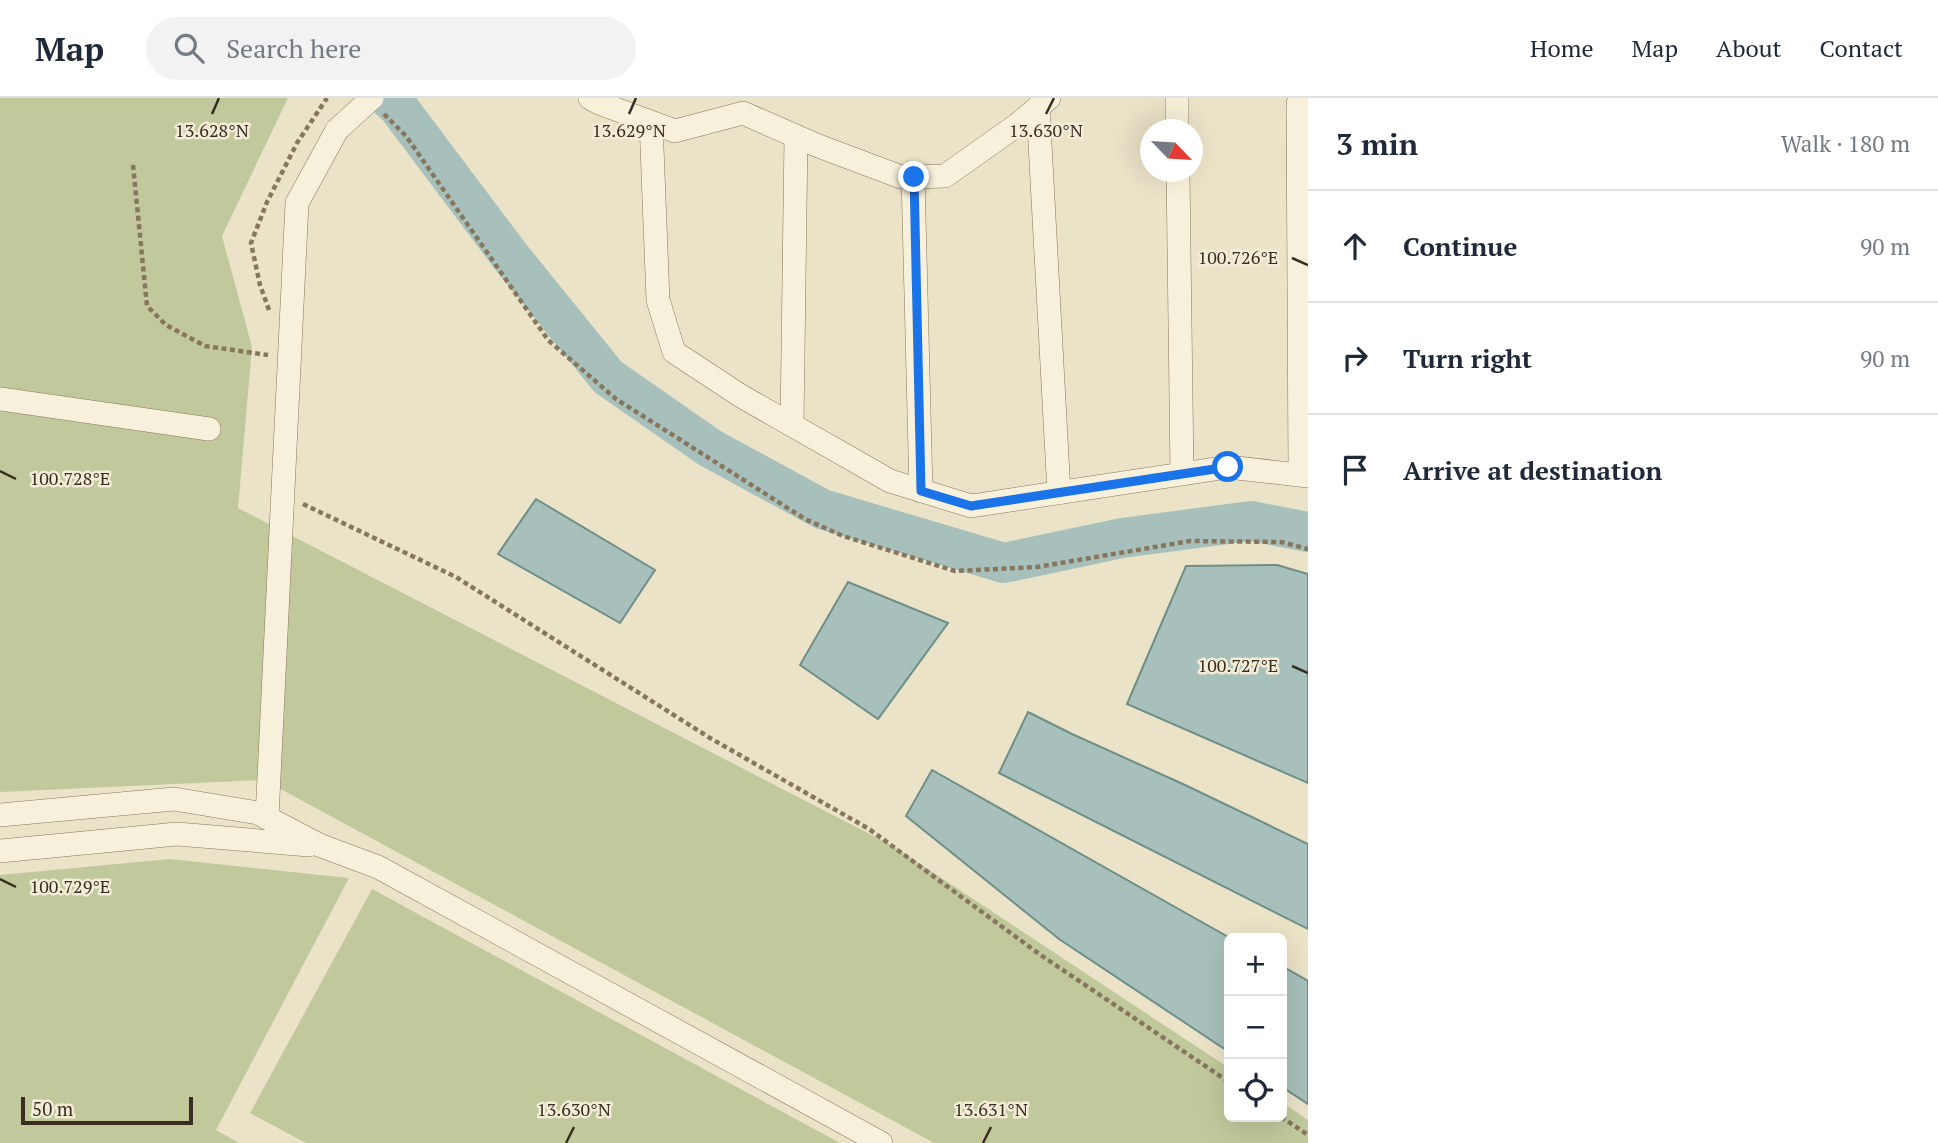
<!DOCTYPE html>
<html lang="en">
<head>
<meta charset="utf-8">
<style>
	:root { --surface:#fff; --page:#f2f2f3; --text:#1f2937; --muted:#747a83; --line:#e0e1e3 }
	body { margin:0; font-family:"PT Serif",serif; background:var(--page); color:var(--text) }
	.controls { position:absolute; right:21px; bottom:21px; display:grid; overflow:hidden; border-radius:10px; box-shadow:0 7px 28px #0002 }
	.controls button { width:63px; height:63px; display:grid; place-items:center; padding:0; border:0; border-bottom:2px solid var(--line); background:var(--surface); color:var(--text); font:35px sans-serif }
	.compass { position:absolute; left:1140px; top:21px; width:63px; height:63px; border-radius:50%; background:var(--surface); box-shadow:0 7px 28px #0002; rotate:115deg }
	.scale { position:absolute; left:21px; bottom:18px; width:172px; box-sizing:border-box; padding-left:7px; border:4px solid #382d21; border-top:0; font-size:19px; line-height:24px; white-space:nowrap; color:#382d21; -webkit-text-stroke:5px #f3edd7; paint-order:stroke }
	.stop { position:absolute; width:21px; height:21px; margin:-16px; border:5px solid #1a73e8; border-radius:50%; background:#fff }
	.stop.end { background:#1a73e8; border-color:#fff; box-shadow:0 2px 7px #0008 }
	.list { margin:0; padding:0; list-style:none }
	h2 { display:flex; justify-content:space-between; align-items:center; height:91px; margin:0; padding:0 28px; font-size:30px }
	h2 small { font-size:23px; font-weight:400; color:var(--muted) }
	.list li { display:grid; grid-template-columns:46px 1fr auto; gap:21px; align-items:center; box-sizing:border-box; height:112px; padding:0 28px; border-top:2px solid var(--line) }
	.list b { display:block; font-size:26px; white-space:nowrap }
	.list em { font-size:23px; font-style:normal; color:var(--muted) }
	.icon { flex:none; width:38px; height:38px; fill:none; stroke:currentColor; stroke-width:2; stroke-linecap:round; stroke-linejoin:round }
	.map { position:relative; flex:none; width:1308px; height:1045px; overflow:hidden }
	header { display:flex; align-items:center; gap:42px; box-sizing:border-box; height:98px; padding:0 35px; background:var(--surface); border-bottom:2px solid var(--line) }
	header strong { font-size:33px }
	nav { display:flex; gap:38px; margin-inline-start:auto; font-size:24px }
	.search { width:490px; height:63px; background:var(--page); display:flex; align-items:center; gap:18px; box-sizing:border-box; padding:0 24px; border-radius:38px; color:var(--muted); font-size:26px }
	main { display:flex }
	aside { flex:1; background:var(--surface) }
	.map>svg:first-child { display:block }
	.green { fill:#c1c99c }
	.water { fill:#a8c0bb; stroke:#6f8e88; stroke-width:2 }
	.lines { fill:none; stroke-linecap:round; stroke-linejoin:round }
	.river { stroke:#a8c0bb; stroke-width:40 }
	.minor-casing { stroke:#86765e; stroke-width:24 }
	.path { stroke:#86765e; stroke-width:4.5; stroke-dasharray:5 3.5; stroke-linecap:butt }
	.minor { stroke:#f7f0da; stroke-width:23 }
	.minor-bridge-casing { stroke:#86765e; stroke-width:24; stroke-linecap:butt }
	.minor-bridge { stroke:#f7f0da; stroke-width:23 }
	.route { stroke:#1a73e8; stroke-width:9 }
	.ticks { fill:none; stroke:#382d21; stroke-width:2.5 }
	.ticks-label { font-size:18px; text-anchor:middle; fill:#382d21; stroke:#f3edd7; stroke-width:5; stroke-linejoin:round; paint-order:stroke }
</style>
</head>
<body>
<header>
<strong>Map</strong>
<div class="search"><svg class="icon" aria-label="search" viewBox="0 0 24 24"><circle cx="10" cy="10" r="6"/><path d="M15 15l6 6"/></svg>Search here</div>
<nav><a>Home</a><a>Map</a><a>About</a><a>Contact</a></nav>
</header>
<main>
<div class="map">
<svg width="1308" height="1045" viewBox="0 0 1308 1045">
	<rect width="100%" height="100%" fill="#ebe3c8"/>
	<!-- green -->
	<path class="green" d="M0,0H288L222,138L252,249L238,410L893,748L1229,970V1019H1282V1004L1308,1022V1045H934L264,682L0,694Z
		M170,761L349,780L216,1032L239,1045H0V777Z
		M372,791L840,1045H306L250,1015Z"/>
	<!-- water -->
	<path class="water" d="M536,401L655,472L620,525L498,456Z
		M1277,467L1308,476V685L1127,606L1186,468Z
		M848,484L948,525L878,621L800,567Z
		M1028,614L1072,636L1185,687L1308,746V831L999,675Z
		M932,672L1230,840L1229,954L1059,841L906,718Z
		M1282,868L1308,883V1006L1282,989Z"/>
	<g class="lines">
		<!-- river -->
		<path class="river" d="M388,0L398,9L510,158L608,279L710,350L822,411L1004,465L1122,440L1251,423L1308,434"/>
		<defs>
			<path id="minor" d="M590,0L599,5L675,33L743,15L816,47L901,79H913L945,78L1017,27L1049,0
				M1177,0V32
				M1298,6L1300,376
				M1038,9L1059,395
				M651,24L658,202L674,254L741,298L890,383L971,408L1228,369L1308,378
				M1178,74L1182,376
				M913,79L921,393
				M0,301L209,331
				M792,327L796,38
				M0,717L174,701L258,715L319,747L378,769L881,1045
				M267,720L297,105L337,32
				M0,753L177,736L309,747"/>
		</defs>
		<!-- minor casing -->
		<use href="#minor" class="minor-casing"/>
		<!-- path -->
		<path class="path" d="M384,16L406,38L548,242L616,301L805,421L843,438L955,473L1037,469L1190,443L1281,444L1308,451
			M133,67L147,208L166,227L205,248L268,257
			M269,212L260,187L251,145L267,104L297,45L327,0
			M303,406L456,479L710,640L869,731L1042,858L1229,984
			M1281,1019L1308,1037"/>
		<!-- minor -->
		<use href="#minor" class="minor"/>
		<defs>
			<path id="minor-bridge" d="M337,32L372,0"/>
		</defs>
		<!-- minor-bridge casing -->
		<use href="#minor-bridge" class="minor-bridge-casing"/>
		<!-- minor-bridge -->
		<use href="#minor-bridge" class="minor-bridge"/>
	</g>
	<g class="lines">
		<!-- route -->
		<path class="route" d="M914,79L921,393L971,408L1228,369"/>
	</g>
	<!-- ticks -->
	<path class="ticks" d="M212,16L219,0M629,16L636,0M1046,16L1054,0M1292,160L1308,167M0,373L16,381M1292,568L1308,575M0,781L16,789M566,1045L574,1029M983,1045L991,1029"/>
	<g class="ticks-label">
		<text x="629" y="39">13.629°N</text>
		<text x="1046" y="39">13.630°N</text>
		<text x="212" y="39">13.628°N</text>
		<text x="1238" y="166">100.726°E</text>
		<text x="70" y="387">100.728°E</text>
		<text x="1238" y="574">100.727°E</text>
		<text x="70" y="795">100.729°E</text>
		<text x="574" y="1018">13.630°N</text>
		<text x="991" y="1018">13.631°N</text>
	</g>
</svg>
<div class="controls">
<button>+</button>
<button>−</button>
<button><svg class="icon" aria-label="locate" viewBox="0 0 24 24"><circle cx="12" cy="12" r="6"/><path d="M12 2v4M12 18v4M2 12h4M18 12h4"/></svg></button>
</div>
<svg class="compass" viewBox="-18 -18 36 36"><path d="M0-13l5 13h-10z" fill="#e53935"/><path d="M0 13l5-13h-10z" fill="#747a83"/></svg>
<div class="scale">50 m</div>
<div class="stop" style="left:1228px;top:369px"></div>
<div class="stop end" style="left:914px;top:79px"></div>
</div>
<aside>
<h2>3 min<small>Walk · 180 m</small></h2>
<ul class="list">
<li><svg class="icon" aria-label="ahead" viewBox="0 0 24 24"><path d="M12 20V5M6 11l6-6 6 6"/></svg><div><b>Continue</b></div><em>90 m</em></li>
<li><svg class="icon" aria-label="right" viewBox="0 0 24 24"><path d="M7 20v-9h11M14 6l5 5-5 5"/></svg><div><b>Turn right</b></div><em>90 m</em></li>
<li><svg class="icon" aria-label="arrive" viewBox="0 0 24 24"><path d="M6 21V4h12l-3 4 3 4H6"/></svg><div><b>Arrive at destination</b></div></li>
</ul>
</aside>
</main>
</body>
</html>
